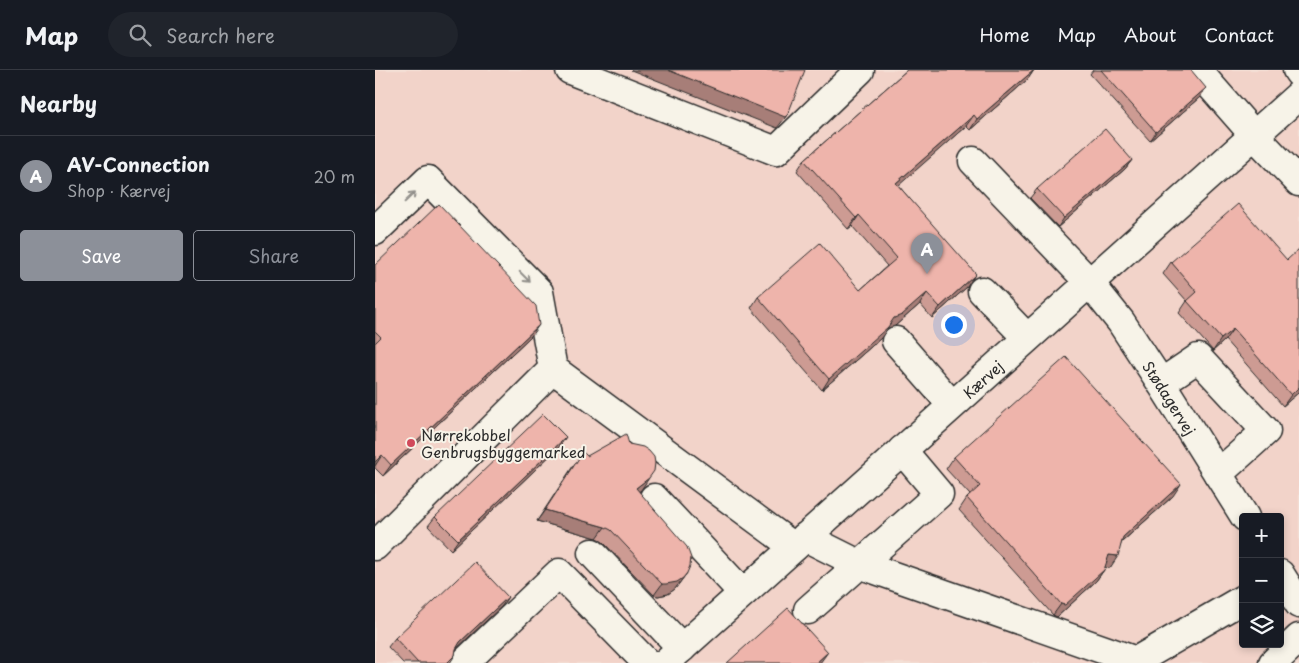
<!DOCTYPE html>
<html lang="en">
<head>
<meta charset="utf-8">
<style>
	:root { --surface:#171b24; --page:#20242c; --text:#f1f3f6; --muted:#9ea1a6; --line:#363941; --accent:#8c9099 }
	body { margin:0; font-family:"Playpen Sans",sans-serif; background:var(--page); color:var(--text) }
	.controls { position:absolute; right:15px; bottom:15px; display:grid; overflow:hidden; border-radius:5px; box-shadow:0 2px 8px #0003 }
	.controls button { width:45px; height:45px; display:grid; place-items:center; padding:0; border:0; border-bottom:1px solid var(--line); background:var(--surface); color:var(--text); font:25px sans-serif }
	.you { position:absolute; left:578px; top:254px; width:18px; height:18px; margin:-12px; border:4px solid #fff; border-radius:50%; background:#1a73e8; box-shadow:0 0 0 8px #1a73e833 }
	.badge { display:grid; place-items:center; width:32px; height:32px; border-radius:50%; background:var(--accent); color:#fff; font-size:16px; font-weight:700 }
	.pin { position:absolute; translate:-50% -41px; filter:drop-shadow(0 1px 2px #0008) }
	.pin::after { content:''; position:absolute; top:26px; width:18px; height:15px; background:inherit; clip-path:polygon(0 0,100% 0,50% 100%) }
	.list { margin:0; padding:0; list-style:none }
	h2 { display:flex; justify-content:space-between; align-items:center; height:65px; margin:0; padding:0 20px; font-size:21px }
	h2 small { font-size:16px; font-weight:400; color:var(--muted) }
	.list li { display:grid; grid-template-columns:32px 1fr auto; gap:15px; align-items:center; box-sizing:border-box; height:80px; padding:0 20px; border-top:1px solid var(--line) }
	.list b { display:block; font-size:19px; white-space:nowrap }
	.list p { margin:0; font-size:16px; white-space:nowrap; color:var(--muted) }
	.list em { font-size:16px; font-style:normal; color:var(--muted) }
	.actions { display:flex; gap:10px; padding:15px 20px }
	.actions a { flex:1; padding:11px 0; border:1px solid var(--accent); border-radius:5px; text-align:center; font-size:18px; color:var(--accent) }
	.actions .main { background:var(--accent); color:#fff }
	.icon { flex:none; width:28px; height:28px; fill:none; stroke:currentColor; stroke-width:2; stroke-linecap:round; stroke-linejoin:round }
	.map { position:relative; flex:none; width:924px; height:593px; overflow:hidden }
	header { display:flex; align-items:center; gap:30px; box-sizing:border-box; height:70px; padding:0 25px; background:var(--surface); border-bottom:1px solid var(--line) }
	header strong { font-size:24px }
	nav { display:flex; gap:28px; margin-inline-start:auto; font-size:18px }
	.search { width:350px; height:45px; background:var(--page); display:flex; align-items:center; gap:12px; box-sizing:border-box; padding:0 18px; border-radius:28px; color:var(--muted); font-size:19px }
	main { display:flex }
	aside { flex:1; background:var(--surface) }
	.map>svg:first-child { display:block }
	.built { fill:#f2d3c9; fill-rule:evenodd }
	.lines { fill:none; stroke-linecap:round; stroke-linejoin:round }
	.minor-casing { stroke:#2b2b2b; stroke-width:31 }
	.minor { stroke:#f7f3e8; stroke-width:28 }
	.wall { fill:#cd9b93; stroke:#2b2b2b }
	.shaded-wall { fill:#a77e78; stroke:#2b2b2b }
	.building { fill:#eeb4ab; stroke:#2b2b2b }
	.oneway { stroke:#918f8a }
	.poi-dot { fill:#d1495b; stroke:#f7f3e8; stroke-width:2 }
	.labels { text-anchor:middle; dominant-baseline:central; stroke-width:4; stroke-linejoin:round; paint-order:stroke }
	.street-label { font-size:15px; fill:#2b2b2b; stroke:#f7f3e8 }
	.poi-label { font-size:15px; fill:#2b2b2b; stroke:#f7f3e8; text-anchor:start }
</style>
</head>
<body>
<header>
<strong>Map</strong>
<div class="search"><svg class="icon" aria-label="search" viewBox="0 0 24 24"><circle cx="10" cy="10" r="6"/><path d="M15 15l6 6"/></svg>Search here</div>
<nav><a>Home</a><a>Map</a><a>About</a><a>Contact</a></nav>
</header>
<main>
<aside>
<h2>Nearby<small></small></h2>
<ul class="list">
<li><span class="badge">A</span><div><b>AV-Connection</b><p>Shop · Kærvej</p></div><em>20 m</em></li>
</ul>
<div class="actions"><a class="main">Save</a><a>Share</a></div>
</aside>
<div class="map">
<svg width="924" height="593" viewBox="0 0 924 593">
	<rect width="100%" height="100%" fill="#f4e0d6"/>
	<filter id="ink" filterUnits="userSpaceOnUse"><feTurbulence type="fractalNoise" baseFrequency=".02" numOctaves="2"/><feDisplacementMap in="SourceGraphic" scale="10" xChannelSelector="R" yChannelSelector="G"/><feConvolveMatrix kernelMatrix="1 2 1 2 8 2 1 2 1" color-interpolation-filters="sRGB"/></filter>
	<g filter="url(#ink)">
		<!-- built -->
		<path class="built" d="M0,0H924V593H0ZM868,447H905V574H868Z"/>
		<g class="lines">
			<defs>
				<g id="minor">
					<path d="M195,0L401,81L485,0"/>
					<path d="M822,0L879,65L924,112"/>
					<path d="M922,0L924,3"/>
					<path id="s1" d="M598,91L714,212L746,252L786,313L870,447"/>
					<path d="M0,161L53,110L164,222L178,299L419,477"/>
					<path d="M607,221L652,268"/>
					<path d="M521,271L577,335"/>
					<path d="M786,313L823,288L891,361L843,404"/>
					<path d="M279,428L368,523"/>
					<path d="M430,467L484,494L761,591L868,529"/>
					<path d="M0,476L178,299"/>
					<path d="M217,483L307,578"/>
					<path d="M905,504L924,534"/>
					<path d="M433,540L564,424L527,380"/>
					<path d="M89,593L184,503L272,593"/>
					<path id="s2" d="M290,593L924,25"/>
					<path d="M898,593L924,568"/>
				</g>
			</defs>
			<!-- minor casing -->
			<use href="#minor" class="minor-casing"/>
			<!-- minor -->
			<use href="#minor" class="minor"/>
		</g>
		<!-- wall -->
		<path class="wall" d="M532,0H659L653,9L595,60L591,56L523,115L599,206L592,217L557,248L545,234L520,256L513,258L506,268L447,320L376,238L383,227L485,220L512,196L477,156L473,159L422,101L429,90Z
			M718,0H816L825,27L775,71L715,4Z
			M757,90L750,99L683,157L655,128L662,119Z
			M796,192L924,322L908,336L850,270L838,281L804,243L812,231L788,204Z
			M0,195L156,266L8,406L0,398Z
			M184,377L76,480L53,456L60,447Z
			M212,386L266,420L264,422L312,503L300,519L293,524L283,526L279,525L228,472L222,468L162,451L200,393Z
			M579,387L798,426L747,472L735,498L730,497L729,500L721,511L682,547L678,545L584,440L592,428L595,425L571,399Z
			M127,536L81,579L80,585L75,593H28L13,577L20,568Z"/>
		<!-- shaded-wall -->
		<path class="shaded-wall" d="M256,0H293L413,44L402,58Z
			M659,0L653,9L595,60L602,49Z
			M831,18L825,27L775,71L781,62Z
			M599,45L591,56L514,124L521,113Z
			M757,90L750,99L683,157L689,148Z
			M484,145L477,156L473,159L481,148Z
			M599,206L592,217L557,248L565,237Z
			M552,223L545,234L520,256L513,258L506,268L447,320L454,309L519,248Z
			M164,255L156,266L8,406L16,395Z
			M858,259L850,270L838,281L846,269Z
			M924,317V322L908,336L916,325Z
			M191,367L184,377L76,480L83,470Z
			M7,385L0,396V392Z
			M274,408L266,420L253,430L261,418Z
			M806,414L798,426L740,478L748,467Z
			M170,440L230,457L222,468L162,451Z
			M734,485L743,486L735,498L725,497Z
			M729,500L721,511L682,547L678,545L686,534Z
			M312,503L300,519L293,524L283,526L279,525L287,514Z
			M133,527L127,536L78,582L85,572Z
			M453,582L445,593H441Z"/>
		<!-- building -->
		<path class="building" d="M293,0H430L413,44L410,47Z
			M532,0H659L602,49L599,45L521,113L601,204L599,206L565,237L552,223L527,245L519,248L513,257L454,309L383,227L445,173L485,220L522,188L484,145L481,148L429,90Z
			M726,0H816L831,18L781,62Z
			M730,59L757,90L689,148L662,119Z
			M64,134L161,236L164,255L16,395L7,385L0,392V273L6,267L0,261V195Z
			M863,134L912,190L924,179V317L916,325L858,259L846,269L812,231L822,222L796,192Z
			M691,287L806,414L748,467L743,486L734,485L729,500L690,535L686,534L592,428L605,416L579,387Z
			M168,344L191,367L83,470L60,447Z
			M251,364L254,374L268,377L274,381L279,387L280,393L279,401L274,408L261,418L312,477L316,488L315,496L312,503L308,508L302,512L291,514H287L236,460L230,457L170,440L208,382L212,386Z
			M100,492L133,527L85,572L81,579L80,585L72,593H43L20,568Z
			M413,538L453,582L441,593H352Z"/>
		<!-- one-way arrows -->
		<defs><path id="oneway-shaft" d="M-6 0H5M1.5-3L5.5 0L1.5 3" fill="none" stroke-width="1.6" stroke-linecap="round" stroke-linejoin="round" transform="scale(1.25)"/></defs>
		<g class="oneway">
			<use href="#oneway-shaft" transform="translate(35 127) rotate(-44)"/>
			<use href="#oneway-shaft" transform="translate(150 207) rotate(45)"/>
		</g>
	</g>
	<!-- markers -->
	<circle class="poi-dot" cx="36" cy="373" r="5"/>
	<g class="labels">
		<!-- street labels -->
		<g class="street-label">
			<text stroke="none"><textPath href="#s2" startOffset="426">Kærvej</textPath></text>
			<text stroke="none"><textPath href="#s1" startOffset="309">Stødagervej</textPath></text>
		</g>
		<!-- poi labels -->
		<g class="poi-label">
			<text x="46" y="364">Nørrekobbel<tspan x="46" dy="17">Genbrugsbyggemarked</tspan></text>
		</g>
	</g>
</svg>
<div class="controls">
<button>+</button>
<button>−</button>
<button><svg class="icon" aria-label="layers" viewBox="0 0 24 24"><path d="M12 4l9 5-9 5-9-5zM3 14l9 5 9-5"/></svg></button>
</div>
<div class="you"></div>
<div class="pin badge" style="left:552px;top:204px">A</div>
</div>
</main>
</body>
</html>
